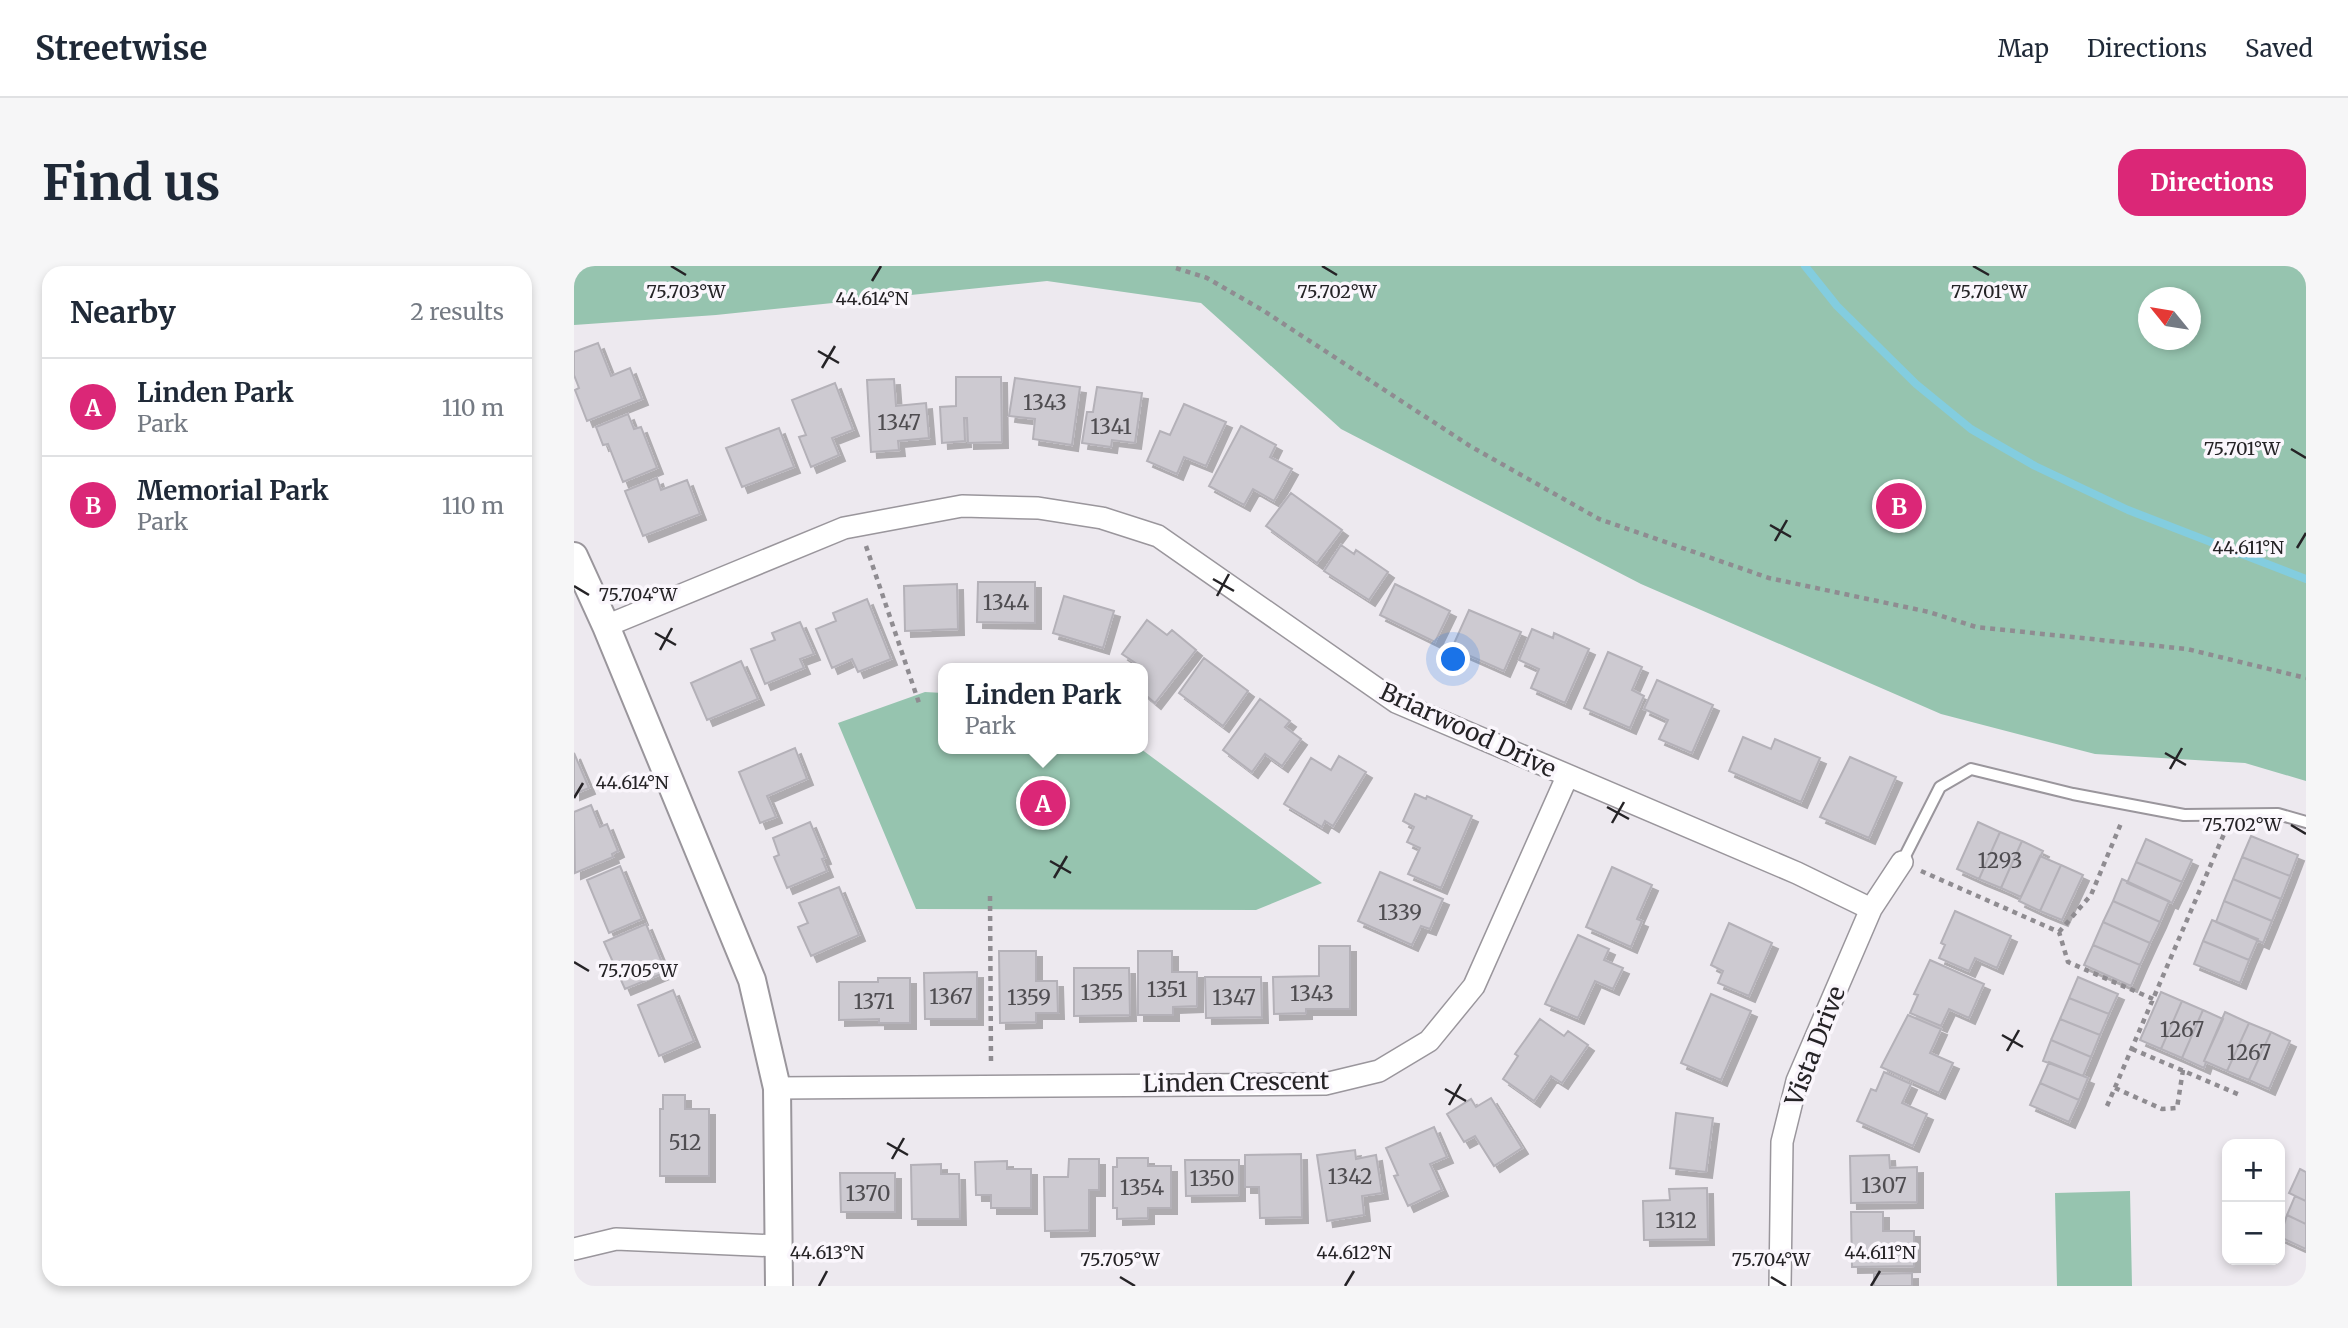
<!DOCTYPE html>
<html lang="en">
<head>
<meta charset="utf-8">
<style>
	:root { --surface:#fff; --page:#f6f6f7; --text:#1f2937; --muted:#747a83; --line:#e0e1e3; --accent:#db2777 }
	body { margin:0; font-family:Merriweather,serif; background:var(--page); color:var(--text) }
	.controls { position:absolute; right:21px; bottom:21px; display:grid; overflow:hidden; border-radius:14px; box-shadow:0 4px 10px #0003 }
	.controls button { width:63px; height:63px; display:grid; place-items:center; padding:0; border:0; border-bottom:2px solid var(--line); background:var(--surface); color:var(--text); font:35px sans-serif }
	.compass { position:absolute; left:1564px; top:21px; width:63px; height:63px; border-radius:50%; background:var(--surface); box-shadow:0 4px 10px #0003; rotate:300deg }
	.you { position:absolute; left:880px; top:394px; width:24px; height:24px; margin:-18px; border:5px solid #fff; border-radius:50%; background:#1a73e8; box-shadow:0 0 0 10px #1a73e833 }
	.badge { display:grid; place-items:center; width:46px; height:46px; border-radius:50%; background:var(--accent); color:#fff; font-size:23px; font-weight:700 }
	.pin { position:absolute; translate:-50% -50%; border:4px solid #fff; box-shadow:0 2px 7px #0006 }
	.popup { position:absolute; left:364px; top:397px; width:210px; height:91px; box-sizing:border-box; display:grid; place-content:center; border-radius:14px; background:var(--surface); filter:drop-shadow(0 2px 5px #0005); font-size:23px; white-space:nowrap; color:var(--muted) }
	.popup b { font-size:26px; color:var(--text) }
	.popup::after { content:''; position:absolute; left:50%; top:100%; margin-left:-14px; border:14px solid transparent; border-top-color:var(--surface) }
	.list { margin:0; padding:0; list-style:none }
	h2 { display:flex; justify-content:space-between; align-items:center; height:91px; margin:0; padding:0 28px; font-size:30px }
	h2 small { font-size:23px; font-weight:400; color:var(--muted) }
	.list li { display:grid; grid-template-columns:46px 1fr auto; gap:21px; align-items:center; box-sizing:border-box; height:98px; padding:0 28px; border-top:2px solid var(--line) }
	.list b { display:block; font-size:26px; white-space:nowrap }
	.list p { margin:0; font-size:23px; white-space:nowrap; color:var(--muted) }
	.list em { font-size:23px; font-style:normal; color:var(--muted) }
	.map { position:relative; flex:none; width:1732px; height:1020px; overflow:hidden; border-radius:21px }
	header { display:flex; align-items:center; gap:42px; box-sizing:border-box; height:98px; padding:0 35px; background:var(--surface); border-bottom:2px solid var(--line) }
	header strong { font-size:33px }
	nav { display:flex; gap:38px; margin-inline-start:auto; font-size:24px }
	.intro { display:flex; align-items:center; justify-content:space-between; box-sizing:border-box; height:168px; padding:0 42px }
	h1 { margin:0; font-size:49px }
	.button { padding:18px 32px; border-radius:21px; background:var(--accent); color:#fff; font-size:24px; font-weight:700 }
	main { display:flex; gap:42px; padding:0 42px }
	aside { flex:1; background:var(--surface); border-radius:21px; box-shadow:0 4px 10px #0003 }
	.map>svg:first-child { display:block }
	.green { fill:#96c4af; fill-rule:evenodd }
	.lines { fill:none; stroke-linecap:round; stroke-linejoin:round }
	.stream { stroke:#83cddf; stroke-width:8 }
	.building { fill:#cdcad1; stroke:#b4b1b8; stroke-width:2; filter:url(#shadow) }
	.service-casing { stroke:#9a969c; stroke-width:14 }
	.minor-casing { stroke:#9a969c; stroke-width:24 }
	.tertiary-casing { stroke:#9a969c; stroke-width:30 }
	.path { stroke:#8f8c91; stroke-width:4.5; stroke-dasharray:5 5; stroke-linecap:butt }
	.service { stroke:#fff; stroke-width:10 }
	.minor { stroke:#fff; stroke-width:21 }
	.tertiary { stroke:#fff; stroke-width:26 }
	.ticks { fill:none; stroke:#252326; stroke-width:2.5 }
	.labels { text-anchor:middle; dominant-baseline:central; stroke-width:7; stroke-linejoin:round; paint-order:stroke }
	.number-label { font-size:21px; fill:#4f4d51 }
	.street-label { font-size:24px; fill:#252326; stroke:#faf6fc }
	.ticks-label { font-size:18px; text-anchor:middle; fill:#252326; stroke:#faf6fc; stroke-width:7; stroke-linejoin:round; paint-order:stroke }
</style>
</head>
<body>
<header>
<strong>Streetwise</strong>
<nav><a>Map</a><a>Directions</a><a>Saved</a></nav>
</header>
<div class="intro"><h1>Find us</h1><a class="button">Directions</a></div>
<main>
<aside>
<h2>Nearby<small>2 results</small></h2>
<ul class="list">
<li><span class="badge">A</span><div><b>Linden Park</b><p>Park</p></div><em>110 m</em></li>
<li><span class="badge">B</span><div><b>Memorial Park</b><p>Park</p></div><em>110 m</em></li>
</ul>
</aside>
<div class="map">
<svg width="1732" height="1020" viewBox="0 0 1732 1020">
	<defs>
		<filter id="shadow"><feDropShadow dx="6" dy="6" stdDeviation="0" flood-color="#0004"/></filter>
	</defs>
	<rect width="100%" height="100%" fill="#ede9ef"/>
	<!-- green -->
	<path class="green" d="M0,0H1732V515L1671,497L1521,488L1367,448L1067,318L767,163L627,37L473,15L142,49L0,59ZM1574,32H1616V74H1574Z
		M351,426L369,427V483H567L748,617L682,644L342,643L264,457Z
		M1556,925L1558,1020H1483L1481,927Z"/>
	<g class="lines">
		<!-- stream -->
		<path class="stream" d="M1231,0L1263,40L1342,118L1397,163L1461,200L1554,244L1732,313"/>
	</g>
	<!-- building -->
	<path class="building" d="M24,77L37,110L56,102L68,133L13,155L1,124L5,122L0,109V86Z
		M382,111H427L428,176L394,177L393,152H390L391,175L368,177L366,141L382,140Z
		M441,112L506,121L498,179L459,173L461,153L435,150Z
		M320,113L322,140L352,137L355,172L324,175L325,184L297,186L293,114Z
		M261,117L279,164L258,172L265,189L237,201L225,171L232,169L218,134Z
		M523,121L568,127L561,177L538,174L537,181L508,177L513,146H519Z
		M610,138L652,156L632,200L610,191L603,208L573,195L586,165L596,169Z
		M54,148L60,163L67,161L83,202L49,216L34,178L29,179L22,161Z
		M667,160L702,179L696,191L718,203L700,235L679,223L670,239L635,220Z
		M205,162L220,201L168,221L152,182Z
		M83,212L87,224L113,214L126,248L69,270L51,225Z
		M717,227L768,264L743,297L692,260Z
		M767,279L780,288L782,284L814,306L795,334L750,305Z
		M404,316H461V357L403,356Z
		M383,318L384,363L331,365L330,320Z
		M821,318L876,345L861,376L806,349Z
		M490,330L540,345L529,382L479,367Z
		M293,333L317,393L284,406L278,393L258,402L242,363L262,355L259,347Z
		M895,344L947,366L930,405L878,382Z
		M573,354L593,369L598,364L622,384L581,437L569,427V402L548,388Z
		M226,356L240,388L226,393L230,402L191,418L177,383L201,374L198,367Z
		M958,363L979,372L980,367L1015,383L991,437L957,422L965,403L945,394Z
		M1034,386L1068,401L1058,424L1070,430L1056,462L1010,442Z
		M630,392L674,425L649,460L605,427Z
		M167,395L184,433L133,454L117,417Z
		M1083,414L1139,439L1118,487L1085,473L1094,454L1070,443Z
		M686,433L716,455L711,461L727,473L708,500L691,488L678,506L649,484Z
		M1169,471L1197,483L1201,473L1246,492L1227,536L1155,505Z
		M221,482L233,513L193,530L202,551L186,557L165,506Z
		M0,487L15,522L0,528Z
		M765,490L792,506L759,560L751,555L748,561L710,538L737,492L757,504Z
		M1276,491L1322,511L1295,572L1246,551Z
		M841,528L852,533L853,530L898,550L867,622L834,608L846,582L833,576L840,561L829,555Z
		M17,539L26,561L33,558L44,585L38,588L39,591L1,607L0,546Z
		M236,556L251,592L248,593L253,605L213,622L200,591L205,589L199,572Z
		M1404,556L1426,566L1405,613L1383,603Z
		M1426,566L1448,575L1427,622L1405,613Z
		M1677,570L1724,589L1716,610L1668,591Z
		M1572,573L1618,594L1608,616L1562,596Z
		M1448,575L1469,585L1447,631L1427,622Z
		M1466,590L1487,599L1466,645L1445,635Z
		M1668,591L1716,610L1707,633L1659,613Z
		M1562,596L1608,616L1598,637L1553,617Z
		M1487,599L1509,609L1488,654L1466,645Z
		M46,600L68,653L35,667L13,614Z
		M1038,601L1078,619L1063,653L1068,655L1057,681L1012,661Z
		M806,606L869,633L856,663L847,660L838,679L784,655Z
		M1548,613L1595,635L1586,656L1539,635Z
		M1659,613L1707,633L1698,655L1650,635Z
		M265,621L285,669L237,690L224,661L234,657L225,637Z
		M1539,635L1586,656L1576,677L1529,656Z
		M1650,635L1698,655L1689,677L1642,656Z
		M1381,645L1437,670L1423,702L1401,692L1395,705L1365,692L1371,679L1367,677Z
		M1638,654L1684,673L1675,694L1629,675Z
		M1529,656L1576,677L1566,699L1519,679Z
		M1155,657L1198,677L1175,730L1144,717L1149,705L1137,699Z
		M72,658L92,706L51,723L30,676Z
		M1004,669L1035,683L1030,694L1049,702L1039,723L1021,715L1004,752L971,738Z
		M1629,675L1675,694L1666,717L1620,698Z
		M1519,679L1566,699L1557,720L1510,699Z
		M745,680H776V743H732V747L700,748L699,711L745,710Z
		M425,685H462V715H483L484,747H462V756L426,757Z
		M564,685H598V706H623V740L599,741V749H564Z
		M1356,694L1410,718L1395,752L1375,743L1367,760L1336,747L1344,729L1340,728Z
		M500,702H555L556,749L500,750Z
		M403,706V753H351L350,707Z
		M631,711H687L688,751L632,752Z
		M1504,711L1544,728L1535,748L1495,732Z
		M304,712H336V757H305V753L265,754V716H304Z
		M99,724L120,775L85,790L64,739Z
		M1587,726L1608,735L1587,783L1566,774Z
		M1137,728L1177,745L1147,814L1107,797Z
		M1495,732L1535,748L1526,769L1486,753Z
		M1608,735L1629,744L1608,792L1587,783Z
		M1629,744L1649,753L1630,795L1632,796L1630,802L1608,792Z
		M1651,746L1675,757L1653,805L1630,795Z
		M1334,749L1367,763L1356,787L1379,797L1365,827L1307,801Z
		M966,753L990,770L994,765L1014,779L988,817L977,810L960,835L929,813L944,790L941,788Z
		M1486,753L1526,769L1517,791L1477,774Z
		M1675,757L1697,766L1675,814L1653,805Z
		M1697,766L1716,775L1695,823L1675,814Z
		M1477,774L1517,791L1509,810L1469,795Z
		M1475,796L1514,812L1505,834L1466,817Z
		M1310,806L1337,818L1328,837L1353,848L1339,880L1283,855L1297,823L1302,825Z
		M1466,817L1505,834L1495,856L1456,839Z
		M89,829H111V843H135V910H86V843H89Z
		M917,832L948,882L920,900L901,870L890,876L873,848L897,833L902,841Z
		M1102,847L1139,852L1132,906L1096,902Z
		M860,861L873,891L856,898L868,924L834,940L820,910L824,909L812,882Z
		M781,884L782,893L802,889L808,927L788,930L790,949L753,955L743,889Z
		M727,888L728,951L686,952L685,921H671V889Z
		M1315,889L1316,902L1343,901V936L1277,937L1276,890Z
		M543,892H574V900H597V942H574V952L543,953V942H539V901H543Z
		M495,893H525V924H515V964L471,965L470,911H494Z
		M611,894H665V929L612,930Z
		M433,895V903H457V942H417V929H402L401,896Z
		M367,898V908H385L386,953H338L337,899Z
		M1726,903L1732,906V935L1715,927Z
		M266,907H321V946H267Z
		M1133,922L1134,973L1070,974L1069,935L1096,934L1095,923Z
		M1721,930L1732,935V958L1713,949Z
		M1277,946H1309V965H1340V1000L1278,1001Z
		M1713,949L1732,958V983L1706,971Z
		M1338,1007V1020H1300V1008Z"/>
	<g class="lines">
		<defs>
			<path id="service" d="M1328,596L1366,521L1397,503L1499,528L1610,549L1704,548L1732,556"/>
			<path id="minor" d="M32,360L270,262L388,240L464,242L528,252L584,270L822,436L1223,607L1297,643
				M203,822L751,818L805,805L855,775L900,720L993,511
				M0,983L42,973L204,980
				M1206,1020L1208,876L1223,815L1297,643L1328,596"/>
			<path id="tertiary" d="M0,290L32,360L178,714L203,822L205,1020"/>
		</defs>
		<!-- service casing -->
		<use href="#service" class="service-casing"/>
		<!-- minor casing -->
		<use href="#minor" class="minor-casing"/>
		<!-- tertiary casing -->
		<use href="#tertiary" class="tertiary-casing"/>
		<!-- path -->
		<path class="path" d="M602,2L633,12L690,45L896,180L1025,253L1195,312L1355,346L1402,361L1613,383L1732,412
			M292,280L346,440
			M1347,605L1485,666L1494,696L1579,733
			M416,630L417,798
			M1485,666L1517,629L1548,555
			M1558,783L1666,829
			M1541,822L1588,843L1603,842L1609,804
			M1533,840L1650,568"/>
		<!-- service -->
		<use href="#service" class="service"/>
		<!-- minor -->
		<use href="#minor" class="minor"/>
		<!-- tertiary -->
		<use href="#tertiary" class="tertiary"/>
	</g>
	<!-- ticks -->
	<path class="ticks" d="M97,0L112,9M748,0L763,9M1399,0L1415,9M298,15L307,0M244,85L265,97M248,102L261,80M1717,183L1732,192M1196,259L1217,271M1201,275L1213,254M1723,282L1732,267M639,313L660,325M0,320L15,329M643,330L655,308M81,367L102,379M86,384L98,362M1591,487L1612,499M1596,503L1608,482M0,532L9,517M1033,541L1055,553M1038,557L1050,536M1717,559L1732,568M476,595L497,607M480,612L493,590M0,696L15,705M1428,769L1449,781M1433,785L1445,764M871,823L892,835M875,839L887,818M313,877L334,889M318,893L330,872M546,1011L561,1020M1197,1011L1212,1020M245,1020L253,1005M771,1020L780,1005M1297,1020L1306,1005"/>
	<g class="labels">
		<!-- number labels -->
		<g class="number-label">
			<text x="471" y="136">1343</text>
			<text x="325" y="156">1347</text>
			<text x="537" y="160">1341</text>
			<text x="432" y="336">1344</text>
			<text x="1426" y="594">1293</text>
			<text x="826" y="646">1339</text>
			<text x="593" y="723">1351</text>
			<text x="528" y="726">1355</text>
			<text x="738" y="727">1343</text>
			<text x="377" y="730">1367</text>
			<text x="455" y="731">1359</text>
			<text x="660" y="731">1347</text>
			<text x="300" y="735">1371</text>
			<text x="1608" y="763">1267</text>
			<text x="1675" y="786">1267</text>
			<text x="111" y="876">512</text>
			<text x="776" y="910">1342</text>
			<text x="638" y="912">1350</text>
			<text x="1310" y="919">1307</text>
			<text x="568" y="921">1354</text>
			<text x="294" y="927">1370</text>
			<text x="1102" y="954">1312</text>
		</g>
		<!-- street labels -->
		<g class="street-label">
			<text transform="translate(894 464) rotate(25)">Briarwood Drive</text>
			<text transform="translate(1241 780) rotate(-69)">Vista Drive</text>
			<text transform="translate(662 816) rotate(-1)">Linden Crescent</text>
		</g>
	</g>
	<g class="ticks-label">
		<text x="112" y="32">75.703°W</text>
		<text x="1415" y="32">75.701°W</text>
		<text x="763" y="32">75.702°W</text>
		<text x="298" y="39">44.614°N</text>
		<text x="1668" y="189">75.701°W</text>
		<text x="1674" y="288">44.611°N</text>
		<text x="64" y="335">75.704°W</text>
		<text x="58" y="523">44.614°N</text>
		<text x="1668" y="565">75.702°W</text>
		<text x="64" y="711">75.705°W</text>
		<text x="253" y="993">44.613°N</text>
		<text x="780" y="993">44.612°N</text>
		<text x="1306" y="993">44.611°N</text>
		<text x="546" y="1000">75.705°W</text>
		<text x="1197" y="1000">75.704°W</text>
	</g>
</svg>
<div class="controls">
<button>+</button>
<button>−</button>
</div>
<svg class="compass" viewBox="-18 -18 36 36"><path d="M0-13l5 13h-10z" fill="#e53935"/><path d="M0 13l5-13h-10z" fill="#747a83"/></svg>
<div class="you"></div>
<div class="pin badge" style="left:469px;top:537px">A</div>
<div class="popup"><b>Linden Park</b>Park</div>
<div class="pin badge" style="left:1325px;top:240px">B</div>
</div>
</main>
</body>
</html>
